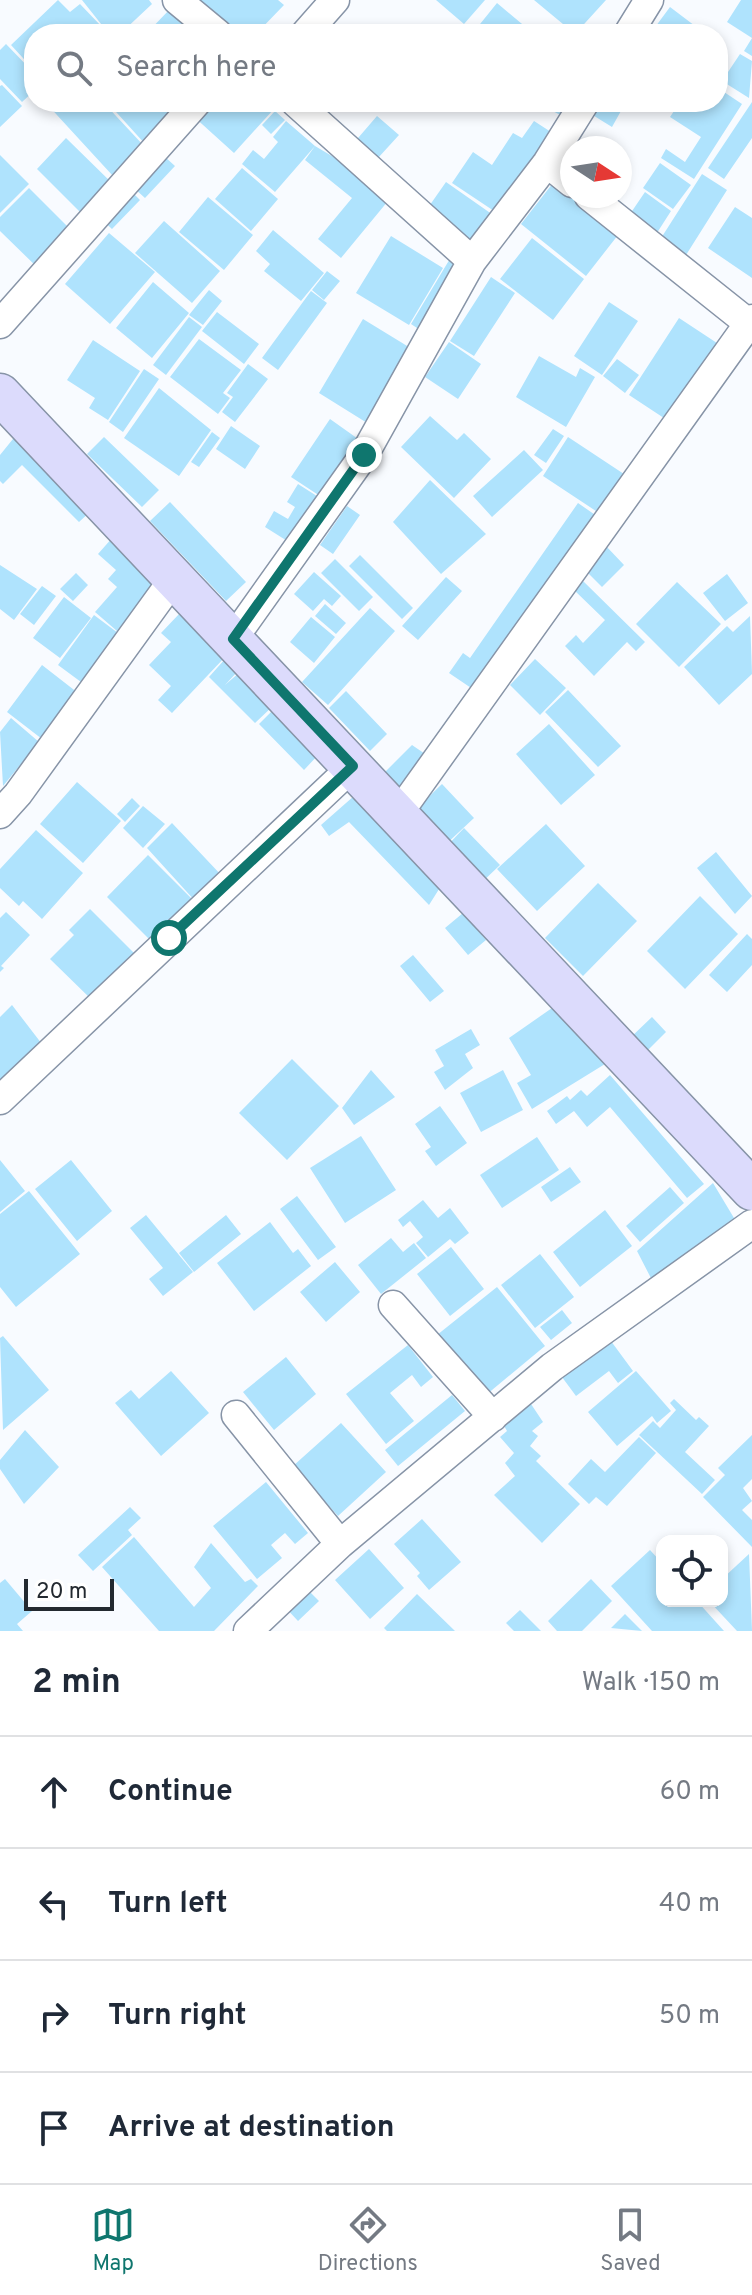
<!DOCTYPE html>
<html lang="en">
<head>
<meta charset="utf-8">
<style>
	:root { --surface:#fff; --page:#f6f6f7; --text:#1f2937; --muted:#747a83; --line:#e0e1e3; --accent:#0f766e }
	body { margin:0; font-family:Overpass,sans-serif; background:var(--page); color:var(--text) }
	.controls { position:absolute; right:24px; bottom:24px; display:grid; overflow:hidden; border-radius:16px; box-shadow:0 4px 12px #0003 }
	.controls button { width:72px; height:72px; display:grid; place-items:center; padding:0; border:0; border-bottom:2px solid var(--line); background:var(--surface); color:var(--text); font:40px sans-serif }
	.compass { position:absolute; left:560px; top:136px; width:72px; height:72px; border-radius:50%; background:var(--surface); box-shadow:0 4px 12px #0003; rotate:102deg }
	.scale { position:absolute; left:24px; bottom:20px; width:90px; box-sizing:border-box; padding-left:8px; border:4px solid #232930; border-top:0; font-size:22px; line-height:28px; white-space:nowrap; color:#232930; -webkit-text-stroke:6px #fff; paint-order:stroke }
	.stop { position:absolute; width:24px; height:24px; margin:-18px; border:6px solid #0f766e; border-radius:50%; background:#fff }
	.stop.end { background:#0f766e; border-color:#fff; box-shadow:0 2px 8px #0008 }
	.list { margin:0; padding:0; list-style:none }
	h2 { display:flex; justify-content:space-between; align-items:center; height:104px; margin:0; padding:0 32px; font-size:34px }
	h2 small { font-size:26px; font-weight:400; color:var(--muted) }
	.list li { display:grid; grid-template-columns:52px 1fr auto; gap:24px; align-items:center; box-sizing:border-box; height:112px; padding:0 32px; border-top:2px solid var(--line) }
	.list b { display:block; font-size:30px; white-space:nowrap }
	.list em { font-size:26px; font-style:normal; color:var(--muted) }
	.icon { flex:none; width:44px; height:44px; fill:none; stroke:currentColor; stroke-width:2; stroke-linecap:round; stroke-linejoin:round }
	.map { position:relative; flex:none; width:752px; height:1631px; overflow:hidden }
	.search { position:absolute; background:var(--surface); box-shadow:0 4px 12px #0003; left:24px; right:24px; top:24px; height:88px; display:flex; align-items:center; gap:20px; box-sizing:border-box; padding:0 28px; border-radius:32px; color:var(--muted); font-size:30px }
	.sheet { height:552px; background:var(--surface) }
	nav { display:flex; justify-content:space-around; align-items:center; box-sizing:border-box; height:112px; border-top:2px solid var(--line); background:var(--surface); font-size:22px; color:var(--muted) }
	nav a { display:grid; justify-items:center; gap:4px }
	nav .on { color:var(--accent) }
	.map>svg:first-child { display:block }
	.building { fill:#afe3fd }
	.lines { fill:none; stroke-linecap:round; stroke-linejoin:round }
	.street-casing { stroke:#8794a7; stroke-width:31 }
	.secondary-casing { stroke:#8794a7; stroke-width:43 }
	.street { stroke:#fff; stroke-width:28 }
	.secondary { stroke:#dcdbfc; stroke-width:40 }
	.route { stroke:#0f766e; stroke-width:10 }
</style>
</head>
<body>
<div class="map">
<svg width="752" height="1631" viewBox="0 0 752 1631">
	<rect width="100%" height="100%" fill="#f8fbff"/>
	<!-- building -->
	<path class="building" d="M58,0L70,12L80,4L103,28L96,34H34V70L11,45Z
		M82,0H149L152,4L120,34H109Z
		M199,0H278L284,5L256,34H235Z
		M436,0H485L464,24Z
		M534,0H606L575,34Z
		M741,0H752V56L744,51L752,38L727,22Z
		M497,3L534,34H472Z
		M670,7L703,32L702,34H650Z
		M170,9L194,34H146Z
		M6,44L34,73V91L22,102L0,79V50Z
		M740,54L752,61L749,98L722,81Z
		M2,85L22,106L0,127V86Z
		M718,88L742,104L694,179L661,158L666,149L685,162L701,137L670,117L680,102H691L704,110L709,102H718Z
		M45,102H103L144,146L113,176Z
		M107,102H169L181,115L146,145Z
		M203,102H267L274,109L234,153L192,115Z
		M536,102H570L562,116Z
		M599,102H626L612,127L591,114Z
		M752,102V138L724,179L708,168Z
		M275,111L285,120L271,134L262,125Z
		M377,116L399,135L378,158L352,145Z
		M286,121L315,146L275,192L242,164L253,150L264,159L278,142L273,137Z
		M534,121L551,132L497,213L452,183L473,152L492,165L513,133L522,138Z
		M66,138L115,186L85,217L37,169Z
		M315,146L347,165L388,201L341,258L318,239L352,198L305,160Z
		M0,155L29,184L0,213Z
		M165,157L175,166L145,198L135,189Z
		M660,163L691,185L673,209L643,188Z
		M242,168L278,199L251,231L215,199Z
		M702,174L727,190L681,263L656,246Z
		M446,182L496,217L475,247L425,212Z
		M553,183L618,235L586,276L521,224Z
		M29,188L76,235L41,271L0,231V217Z
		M128,188L140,200L112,229L99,217Z
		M645,192L671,211L655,236L628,217Z
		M208,197L253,235L224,270L179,232Z
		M735,207L752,218V278L708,248Z
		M164,221L220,271L192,303L135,253Z
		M273,230L324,273L301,301L264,271L270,264L256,251Z
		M109,233L155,272L110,324L65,284Z
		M391,236L443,268L409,325L356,293Z
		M532,238L584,279L553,320L500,279Z
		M451,257L463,269L426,334L411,324Z
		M327,271L340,281L324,300L312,290Z
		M491,277L515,293L474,356L450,341Z
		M153,282L189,313L152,358L116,328Z
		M209,290L222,301L203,325L189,315Z
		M311,291L327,303L278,370L262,358Z
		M609,302L638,321L602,375L574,356Z
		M217,312L259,344L244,364L202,331Z
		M189,317L202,327L166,375L153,365Z
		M679,318L723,347L673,424L629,395Z
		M363,319L417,352L372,426L319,393Z
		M199,339L241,370L223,393L230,398L218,414L170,377Z
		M93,340L140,371L108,420L89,408L95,398L67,380Z
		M449,342L481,364L458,399L425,377Z
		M539,356L576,377L580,368L595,377L566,427L516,397Z
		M617,359L639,375L625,393L603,376Z
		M248,364L268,379L235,422L222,412L233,397L227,393Z
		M144,369L159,379L123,432L109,422Z
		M159,388L211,430L179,476L124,438Z
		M430,416L457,440L464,433L491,459L454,498L401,447Z
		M330,419L361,441L323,498L291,477Z
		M231,426L260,446L245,469L216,449Z
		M553,429L564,436L546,463L534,455Z
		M212,432L220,438L199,467L191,462Z
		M17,434L91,511L79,522L22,465L3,484L0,481V455Z
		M104,437L159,490L142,507L87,454Z
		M568,437L630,478L605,517L543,476Z
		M524,450L543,470L492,517L473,496Z
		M430,480L486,534L441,574L393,522Z
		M298,484L320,498L292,544L265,527L274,511L288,519L295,507L287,502Z
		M170,502L246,582L226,601L150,521Z
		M578,503L601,519L480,694L449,673L463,653L470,658Z
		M347,506L360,515L333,554L320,545Z
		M113,537L162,579L117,631L95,612L117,587L108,579L116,570L98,554Z
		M606,546L624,565L602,587L583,568Z
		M360,555L413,608L402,619L349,566Z
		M335,559L373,597L359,611L321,573Z
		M0,565L37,589L14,620L0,609Z
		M314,572L341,596L332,606L324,599L313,611L294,594Z
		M76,573L88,585L73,601L60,589Z
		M727,574L748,603L725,621L703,593Z
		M446,577L462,591L418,640L402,626Z
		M583,581L645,642L636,651L627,642L594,676L565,646L576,635L583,643L605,620L574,590Z
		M677,582L721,624L679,667L636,624Z
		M42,586L56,596L34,625L20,614Z
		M64,597L91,618L60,658L33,638Z
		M325,604L346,623L336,634L315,616Z
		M370,608L395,631L328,705L302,682Z
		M180,613L226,656L172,713L158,700L171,686L149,665L171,642L161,633Z
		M94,615L118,633L81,682L58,665Z
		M750,616L752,674L719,705L684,667L727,626L733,632Z
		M311,617L335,637L314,663L290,642Z
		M225,659L238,671L225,685L240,672L273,706L255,723L209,677Z
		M535,659L566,688L540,715L510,685Z
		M42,665L78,693L42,739L7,712Z
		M568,690L621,746L598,767L545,712Z
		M346,691L387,734L370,751L329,708Z
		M274,709L319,754L304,770L259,724Z
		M11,718L39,742L3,786L0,732Z
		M549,724L595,775L561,805L516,754Z
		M412,745L431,758L402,798L382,775Z
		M77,782L121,821L83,863L40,824Z
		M442,784L474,818L443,847L411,814Z
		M354,796L441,886L429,905L349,822L329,836L321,825Z
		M132,798L140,806L125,822L117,814Z
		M143,806L165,824L143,848L123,828Z
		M172,823L223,877L196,902L147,848Z
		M546,824L585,866L537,911L497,869Z
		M464,828L500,865L479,885L444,849Z
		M36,830L83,873L42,919L23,901L19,906L0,888V869Z
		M716,852L752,896L735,914L697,868Z
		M148,855L195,902L154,944L107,897Z
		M598,883L637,921L583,976L545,938Z
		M700,896L738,934L685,989L647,951Z
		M90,909L137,956L93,1001L50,959L74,935L69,930Z
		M6,912L30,935L1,966L4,968L0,972V918Z
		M463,913L486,940L468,955L445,928Z
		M747,934L752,939V965L727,992L709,975Z
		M413,955L444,991L430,1002L400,966Z
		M12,1005L45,1048L0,1090V1017Z
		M552,1008L605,1064L532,1109L517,1083L531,1075L509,1038Z
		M652,1017L666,1032L645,1053L630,1038Z
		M471,1029L480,1045L465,1054L473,1068L445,1090L434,1072L444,1066L435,1050Z
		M292,1059L339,1106L287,1160L239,1113Z
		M371,1070L395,1097L354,1125L342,1108Z
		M503,1070L523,1110L481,1132L460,1093Z
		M610,1075L704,1184L687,1198L610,1107L587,1127L574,1111L556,1124L547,1111L567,1096L570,1100L581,1090L587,1096Z
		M440,1106L467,1143L436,1166L425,1151L431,1147L415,1124Z
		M361,1136L396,1190L345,1223L310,1168Z
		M537,1137L559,1170L502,1208L480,1175Z
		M0,1160L25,1191L0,1212Z
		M71,1160L112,1211L77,1241L35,1189Z
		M570,1167L581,1182L551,1202L541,1187Z
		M713,1183L737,1223L654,1284L637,1251Z
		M670,1187L684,1203L640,1242L626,1226Z
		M29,1191L80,1254L16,1307L0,1287V1214Z
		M297,1196L336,1247L318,1260L280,1209Z
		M423,1200L438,1218L450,1208L469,1233L455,1244L450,1239L428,1257L416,1243L423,1237L410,1221L403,1227L398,1220Z
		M605,1210L632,1246L580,1287L553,1252Z
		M146,1215L193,1272L163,1296L149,1279L163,1268L130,1228Z
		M226,1215L241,1234L194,1272L179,1253Z
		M270,1222L293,1253L298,1249L311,1266L254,1311L217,1263Z
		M391,1238L403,1252L414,1243L426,1258L381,1294L358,1265Z
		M451,1247L484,1289L450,1316L417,1274Z
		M540,1254L574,1297L535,1328L501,1285Z
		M335,1262L360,1292L326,1322L300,1292Z
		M497,1287L545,1346L486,1395L437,1335Z
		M562,1310L572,1323L551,1340L540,1327Z
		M3,1336L49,1390L3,1430L0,1338Z
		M608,1337L633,1371L618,1383L609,1371L576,1396L559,1373Z
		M408,1345L433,1377L421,1387L412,1375L390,1393L414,1421L386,1444L346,1394Z
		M286,1357L316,1394L274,1430L243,1392Z
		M171,1371L209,1413L161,1456L115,1403L131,1390L139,1399Z
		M636,1371L671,1411L657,1423L652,1416L617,1446L588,1412Z
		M452,1395L465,1411L398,1466L385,1450Z
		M674,1399L696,1420L699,1417L709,1426L685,1452L715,1480L702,1494L639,1435L653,1421L660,1428L676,1410L670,1403Z
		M531,1404L543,1422L532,1431L538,1436L530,1446L541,1456L536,1461L580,1504L542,1543L494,1495L515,1476L505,1463L514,1453L500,1437L507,1431L503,1424Z
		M341,1423L386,1472L338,1516L293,1466Z
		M25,1430L59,1467L24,1504L0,1469V1460Z
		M752,1435V1479L743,1488L752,1501L742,1510L752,1520V1547L703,1497L725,1475L718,1468Z
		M639,1437L656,1453L607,1506L596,1497L589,1504L568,1484L591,1459L605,1472Z
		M266,1482L308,1533L295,1544L285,1533L271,1545L282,1558L257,1579L213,1526Z
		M130,1507L141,1518L128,1530L132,1535L93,1571L78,1555Z
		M422,1519L461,1562L429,1590L417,1576L420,1573L394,1544Z
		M134,1537L194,1607L211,1588L194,1567L211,1543L245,1582L251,1579L258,1586L214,1631H159L102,1567Z
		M369,1549L404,1588L370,1619L335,1580Z
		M650,1550L662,1563V1601H697L724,1631H652L611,1586Z
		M749,1554L752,1631H737L709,1601H722V1579Z
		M5,1579L32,1611L17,1624L23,1631H0V1583Z
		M591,1579L612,1601L582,1631H557L548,1621Z
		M305,1587L319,1601L298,1621L284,1606Z
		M417,1594L455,1631H387L384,1628Z
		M520,1610L541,1631H514L506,1623Z
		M625,1614L642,1631L611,1628Z"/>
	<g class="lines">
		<defs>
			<path id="street" d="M177,0L218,34
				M305,34L335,0
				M628,34L649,0
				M295,102L472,261
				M547,163L572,183
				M589,196L752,326
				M0,324L197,102
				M233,639L364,455L472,261L547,163L585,102
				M0,814L18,794L175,577
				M398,814L752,319
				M0,1100L353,766
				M393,1305L493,1417
				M236,1415L340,1544
				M248,1631L340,1544L552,1367L752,1224"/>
			<path id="secondary" d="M0,394L752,1190"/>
		</defs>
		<!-- street casing -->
		<use href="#street" class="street-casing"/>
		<!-- secondary casing -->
		<use href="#secondary" class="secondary-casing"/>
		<!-- street -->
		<use href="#street" class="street"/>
		<!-- secondary -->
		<use href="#secondary" class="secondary"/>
	</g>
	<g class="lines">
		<!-- route -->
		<path class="route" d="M169,938L353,766L233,639L364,455"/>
	</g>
</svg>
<div class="controls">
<button><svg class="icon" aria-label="locate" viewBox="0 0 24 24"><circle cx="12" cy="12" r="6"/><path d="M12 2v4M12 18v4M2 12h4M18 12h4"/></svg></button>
</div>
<svg class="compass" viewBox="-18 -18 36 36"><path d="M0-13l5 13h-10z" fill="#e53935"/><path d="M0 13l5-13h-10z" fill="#747a83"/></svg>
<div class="scale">20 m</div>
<div class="stop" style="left:169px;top:938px"></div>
<div class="stop end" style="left:364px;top:455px"></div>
<div class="search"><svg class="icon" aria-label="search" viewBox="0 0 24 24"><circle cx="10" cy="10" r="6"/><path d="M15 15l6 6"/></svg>Search here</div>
</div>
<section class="sheet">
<h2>2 min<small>Walk · 150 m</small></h2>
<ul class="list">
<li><svg class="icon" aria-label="ahead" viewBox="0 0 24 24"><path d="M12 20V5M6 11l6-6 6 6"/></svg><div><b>Continue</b></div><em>60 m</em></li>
<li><svg class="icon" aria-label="left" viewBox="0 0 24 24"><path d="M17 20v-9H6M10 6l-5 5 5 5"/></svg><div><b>Turn left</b></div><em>40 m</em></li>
<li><svg class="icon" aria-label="right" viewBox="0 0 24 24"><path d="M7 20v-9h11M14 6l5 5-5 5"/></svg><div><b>Turn right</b></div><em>50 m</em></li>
<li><svg class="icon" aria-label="arrive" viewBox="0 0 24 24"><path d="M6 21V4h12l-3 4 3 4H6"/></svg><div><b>Arrive at destination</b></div></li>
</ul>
</section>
<nav>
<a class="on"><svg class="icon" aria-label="map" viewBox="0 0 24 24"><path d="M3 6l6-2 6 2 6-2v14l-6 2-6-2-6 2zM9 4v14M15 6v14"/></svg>Map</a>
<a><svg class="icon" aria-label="directions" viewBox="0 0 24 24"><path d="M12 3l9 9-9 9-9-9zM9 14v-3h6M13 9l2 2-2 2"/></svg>Directions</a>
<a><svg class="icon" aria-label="saved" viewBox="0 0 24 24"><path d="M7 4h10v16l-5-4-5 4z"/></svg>Saved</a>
</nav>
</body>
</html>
